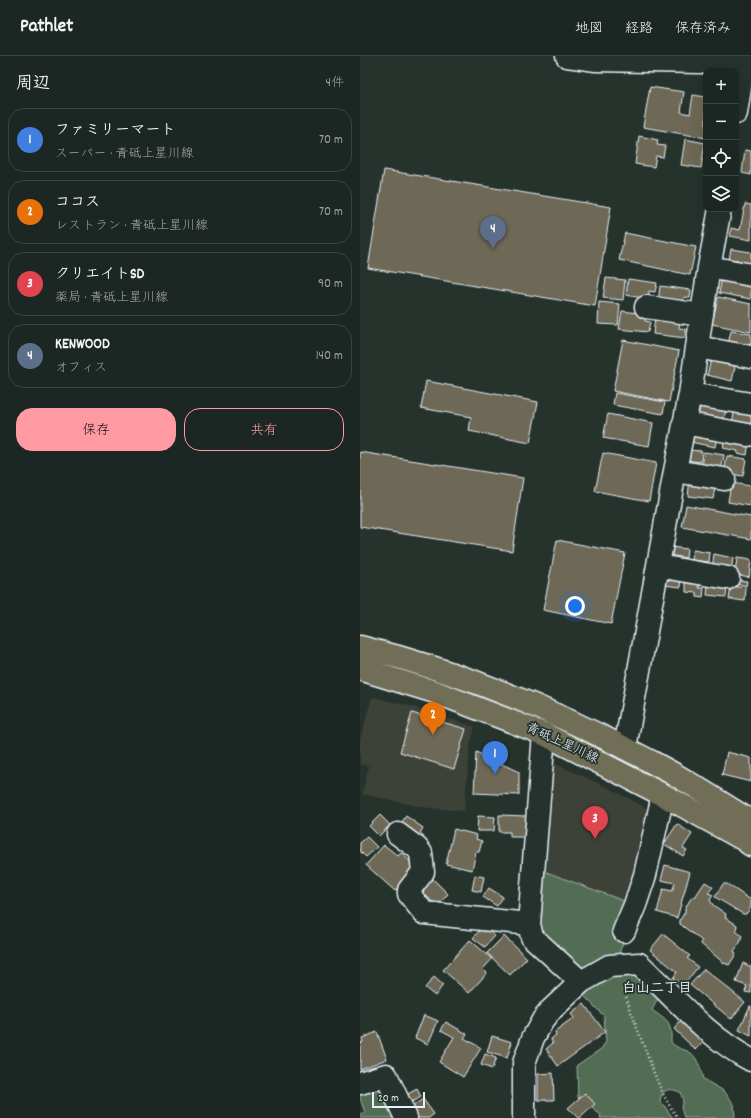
<!DOCTYPE html>
<html lang="ja">
<head>
<meta charset="utf-8">
<style>
	:root { --surface:#1c2622; --page:#252e2a; --text:#f1f3f6; --muted:#a0a5a5; --line:#3a4340; --accent:#ff9aa2 }
	body { margin:0; font-family:Dekko,"Klee One",sans-serif; background:var(--page); color:var(--text) }
	.controls { position:absolute; right:12px; top:12px; display:grid; overflow:hidden; border-radius:8px; box-shadow:0 4px 16px #0002 }
	.controls button { width:36px; height:36px; display:grid; place-items:center; padding:0; border:0; border-bottom:1px solid var(--line); background:var(--surface); color:var(--text); font:20px sans-serif }
	.scale { position:absolute; left:12px; bottom:10px; width:53px; box-sizing:border-box; padding-left:4px; border:2px solid #e8f1f8; border-top:0; font-size:11px; line-height:14px; white-space:nowrap; color:#e8f1f8; -webkit-text-stroke:3px #26332d; paint-order:stroke }
	.you { position:absolute; left:215px; top:550px; width:14px; height:14px; margin:-10px; border:3px solid #fff; border-radius:50%; background:#1a73e8; box-shadow:0 0 0 6px #1a73e833 }
	.badge { display:grid; place-items:center; width:26px; height:26px; border-radius:50%; background:var(--accent); color:#fff; font-size:13px; font-weight:700 }
	.pin { position:absolute; translate:-50% -33px; filter:drop-shadow(0 1px 2px #0008) }
	.pin::after { content:''; position:absolute; top:21px; width:14px; height:12px; background:inherit; clip-path:polygon(0 0,100% 0,50% 100%) }
	.list { margin:0; padding:0; list-style:none }
	h2 { display:flex; justify-content:space-between; align-items:center; height:52px; margin:0; padding:0 16px; font-size:17px }
	h2 small { font-size:13px; font-weight:400; color:var(--muted) }
	.list li { display:grid; grid-template-columns:26px 1fr auto; gap:12px; align-items:center; box-sizing:border-box; height:64px; margin:0 8px 8px; padding:0 8px; border:1px solid var(--line); border-radius:16px }
	.list b { display:block; font-size:15px; white-space:nowrap }
	.list p { margin:0; font-size:13px; white-space:nowrap; color:var(--muted) }
	.list em { font-size:13px; font-style:normal; color:var(--muted) }
	.actions { display:flex; gap:8px; padding:12px 16px }
	.actions a { flex:1; padding:9px 0; border:1px solid var(--accent); border-radius:16px; text-align:center; font-size:14px; color:var(--accent) }
	.actions .main { background:var(--accent); color:#111 }
	.icon { flex:none; width:22px; height:22px; fill:none; stroke:currentColor; stroke-width:2; stroke-linecap:round; stroke-linejoin:round }
	.map { position:relative; flex:none; width:391px; height:1062px; overflow:hidden }
	header { display:flex; align-items:center; gap:24px; box-sizing:border-box; height:56px; padding:0 20px; background:var(--surface); border-bottom:1px solid var(--line) }
	header strong { font-size:19px }
	nav { display:flex; gap:22px; margin-inline-start:auto; font-size:14px }
	main { display:flex }
	aside { flex:1; background:var(--surface) }
	.map>svg:first-child { display:block }
	.built { fill:#3c4339 }
	.green { fill:#526d54; stroke:#9dafa6 }
	.building { fill:#6e6756; stroke:#e8f1f8 }
	.lines { fill:none; stroke-linecap:round; stroke-linejoin:round }
	.minor-casing { stroke:#e8f1f8; stroke-width:25 }
	.major-casing { stroke:#e8f1f8; stroke-width:25 }
	.path { stroke:#e8f1f8; stroke-width:2.5; stroke-dasharray:1 3; stroke-linecap:butt }
	.minor { stroke:#26332d; stroke-width:22 }
	.major { stroke:#716e59; stroke-width:22 }
	.labels { text-anchor:middle; dominant-baseline:central; stroke-width:3.5; stroke-linejoin:round; paint-order:stroke }
	.street-label { font-size:13px; fill:#e8f1f8; stroke:#26332d }
	.neighbourhood-label { font-size:14px; font-weight:bold; fill:#e8f1f8; stroke:#26332d }
</style>
</head>
<body>
<header>
<strong>Pathlet</strong>
<nav><a>地図</a><a>経路</a><a>保存済み</a></nav>
</header>
<main>
<aside>
<h2>周辺<small>4件</small></h2>
<ul class="list">
<li><span class="badge" style="background:#3f7fe0">1</span><div><b>ファミリーマート</b><p>スーパー · 青砥上星川線</p></div><em>70 m</em></li>
<li><span class="badge" style="background:#e8710a">2</span><div><b>ココス</b><p>レストラン · 青砥上星川線</p></div><em>70 m</em></li>
<li><span class="badge" style="background:#e0444e">3</span><div><b>クリエイトSD</b><p>薬局 · 青砥上星川線</p></div><em>90 m</em></li>
<li><span class="badge" style="background:#5c6f8a">4</span><div><b>KENWOOD</b><p>オフィス</p></div><em>140 m</em></li>
</ul>
<div class="actions"><a class="main">保存</a><a>共有</a></div>
</aside>
<div class="map">
<svg width="391" height="1062" viewBox="0 0 391 1062">
	<rect width="100%" height="100%" fill="#26332d"/>
	<filter id="ink" filterUnits="userSpaceOnUse"><feTurbulence type="fractalNoise" baseFrequency=".025" numOctaves="2"/><feDisplacementMap in="SourceGraphic" scale="8" xChannelSelector="R" yChannelSelector="G"/><feConvolveMatrix kernelMatrix="1 2 1 2 8 2 1 2 1" color-interpolation-filters="sRGB"/></filter>
	<g filter="url(#ink)">
		<!-- built -->
		<path class="built" d="M12,641L46,649L115,671L110,689L104,755L69,752L2,738L9,710L0,708V684Z
			M189,705L249,732L293,756L270,848L181,814Z"/>
		<!-- green -->
		<path class="green" d="M181,814L272,848L266,878L257,903L223,914L188,885L178,871Z
			M273,915L289,924L298,943L292,954C307,965 312,966 311,986C318,994 323,992 331,997C339,1004 341,1014 343,1023L364,1035L374,1048L375,1062H324L321,1051L323,1044L320,1036C310,1032 303,1032 300,1044L313,1062H240L241,1059L218,1042L217,1009L241,993L246,986L244,960L222,938L250,916Z
			M23,1029L41,1062H0V1059L5,1057L0,1042V1031Z"/>
		<!-- building -->
		<path class="building" d="M290,31L324,36L321,56L330,58L333,39L346,41V82L283,71Z
			M279,80L298,84L297,89L305,90L303,101L296,100L294,111L275,108Z
			M325,83L345,87L341,112L321,109Z
			M385,94L391,95V119L382,117Z
			M24,114L251,151L235,250L8,212Z
			M385,148L391,149V184L370,180L371,172L380,174Z
			M265,177L336,191L330,219L259,204Z
			M371,193L391,196V210L378,208V204L369,203Z
			M246,222L265,224L263,244L243,242Z
			M362,222L391,227V243L359,237Z
			M268,223L297,227L295,236L289,235L288,243L266,239Z
			M300,230L331,234L330,242L324,241L323,250L298,247Z
			M358,241L391,248V276L352,268Z
			M239,246L260,248L258,269L238,268Z
			M262,255L286,258L285,265L290,266L288,276L259,273Z
			M295,261L320,264L319,272L326,273L325,282L293,278Z
			M371,275L391,278V292L368,288Z
			M263,284L319,295L309,346L253,335Z
			M352,300L376,306L372,325L347,319Z
			M66,325L178,346L170,387L109,375L111,361L61,352Z
			M255,337L305,346L303,358L253,349Z
			M340,347L366,351L364,366L338,362Z
			M375,352L391,355V371L372,367Z
			M248,358L293,367L289,390L243,382Z
			M332,375L357,380L355,391L330,386Z
			M365,380L389,385L387,399L377,397L378,395L363,392Z
			M327,394L342,395L341,406L326,404Z
			M0,396L163,422L152,495L0,471Z
			M344,396L364,399L361,415L342,412Z
			M243,397L296,407L289,445L235,435Z
			M367,400L386,403L383,420L364,417Z
			M330,423L356,427L353,443L328,440Z
			M371,427L391,430V450L368,446Z
			M326,449L391,461V483L322,471Z
			M197,484L265,497L251,568L183,554Z
			M310,491L327,493L326,502L309,499Z
			M333,494L350,497L349,506L332,504Z
			M354,498L373,502L371,515L352,514Z
			M377,502L391,504L389,521L375,518Z
			M305,519L322,521L321,531L303,529Z
			M378,524L387,525L386,530L377,528Z
			M326,525L340,526L339,532H344L343,542L337,541V537L326,536Z
			M348,528L367,529L366,541L347,539Z
			M371,530L386,532L385,545L369,543Z
			M52,657L106,673L94,713L40,696Z
			M116,696L159,716V739L114,737Z
			M367,696L391,702V726L362,719Z
			M20,759L30,769L19,780L9,770Z
			M139,759L167,760L166,781H150V776H139Z
			M46,760L63,772L60,777L64,780L59,787L38,772Z
			M118,760L135,761L134,775H117Z
			M317,768L332,778L323,792L327,794L323,800L304,788Z
			M94,773L117,779L116,783L122,785L119,796H116L112,814L86,808Z
			M7,781L17,791L6,801L0,795V787Z
			M24,789L38,800L41,797L56,811L35,835L6,809Z
			M305,809L330,816L317,862L297,856L303,833L312,835L315,827L301,824Z
			M115,819L124,821L121,836L112,834Z
			M71,821L88,838L77,850L59,833Z
			M345,826L353,831L348,837L353,839L350,844L353,849L366,858L365,861L377,869L376,875L382,880L380,887L374,895L376,898L369,909L364,907L341,888L342,885L320,868V864L325,856V852L332,841H335Z
			M363,828H367L391,844V851L386,858H383L355,841Z
			M129,832L143,841L137,850L123,841Z
			M121,873L125,876L127,873L135,880L125,891L113,882Z
			M303,878L330,900L327,902L338,911L323,930L313,922L317,916L290,894Z
			M144,880L167,902L150,919L127,897Z
			M110,884L132,903L123,913L127,917L109,937L83,914Z
			M383,907L391,911V937L385,936L387,930L376,926Z
			M344,913L385,946L371,963L330,929Z
			M74,921L83,929L75,940L65,932Z
			M224,948L245,976L198,1010L186,993L193,987L191,983L196,979L195,976L214,962L211,958Z
			M390,950H391V980L379,974Z
			M64,959L78,965L68,988L55,982Z
			M325,961L347,982L336,994L314,973Z
			M86,966L107,978L104,982L121,992L103,1021L79,1006L94,981L81,974Z
			M17,976L27,1003L0,1013V987L3,986L2,982Z
			M132,980L152,986L147,1002L127,996Z
			M125,998L136,1002L132,1013L121,1009Z
			M193,1017L194,1044H178V1018Z
			M57,1033L61,1041L48,1048L44,1040Z
			M225,1037L235,1048L220,1062H218L208,1052Z
			M63,1043L74,1058L69,1062H58L50,1052Z"/>
		<g class="lines">
			<defs>
				<path id="minor" d="M207,0L236,4L391,7
					M376,57L384,7
					M349,211L391,219
					M286,251L342,259
					M337,291L391,301
					M330,338L391,348
					M324,367L388,379
					M315,415L364,423
					M298,510L368,522
					M184,678L169,868L172,881L221,926
					M265,692L315,415L330,338L349,211L360,153
					M38,778L57,792L61,797L63,816L49,834V838L64,857L169,868
					M264,875L275,849L285,819L303,739
					M0,1027L26,1019L46,1062
					M164,1062V1007L173,982L183,964L192,953L221,926L249,910L279,908C314,941 348,982 391,1004"/>
				<path id="major" d="M0,591C99,615 194,654 284,702C299,710 315,718 329,727C350,739 370,753 391,765
					M0,613L75,636L184,678L307,741L383,783L391,789"/>
			</defs>
			<!-- minor casing -->
			<use href="#minor" class="minor-casing"/>
			<!-- major casing -->
			<use href="#major" class="major-casing"/>
			<!-- path -->
			<path class="path" d="M264,929C268,951 277,972 285,993C294,1017 302,1041 318,1062"/>
			<!-- minor -->
			<use href="#minor" class="minor"/>
			<!-- major -->
			<use href="#major" class="major"/>
		</g>
	</g>
	<g class="labels">
		<!-- street labels -->
		<g class="street-label">
			<text transform="translate(202 688) rotate(25)">青砥上星川線</text>
		</g>
		<!-- neighbourhood labels -->
		<g class="neighbourhood-label">
			<text x="297" y="933">白山二丁目</text>
		</g>
	</g>
</svg>
<div class="controls">
<button>+</button>
<button>−</button>
<button><svg class="icon" aria-label="locate" viewBox="0 0 24 24"><circle cx="12" cy="12" r="6"/><path d="M12 2v4M12 18v4M2 12h4M18 12h4"/></svg></button>
<button><svg class="icon" aria-label="layers" viewBox="0 0 24 24"><path d="M12 4l9 5-9 5-9-5zM3 14l9 5 9-5"/></svg></button>
</div>
<div class="scale">20 m</div>
<div class="you"></div>
<div class="pin badge" style="left:135px;top:718px;background:#3f7fe0">1</div>
<div class="pin badge" style="left:73px;top:679px;background:#e8710a">2</div>
<div class="pin badge" style="left:235px;top:783px;background:#e0444e">3</div>
<div class="pin badge" style="left:133px;top:193px;background:#5c6f8a">4</div>
</div>
</main>
</body>
</html>
